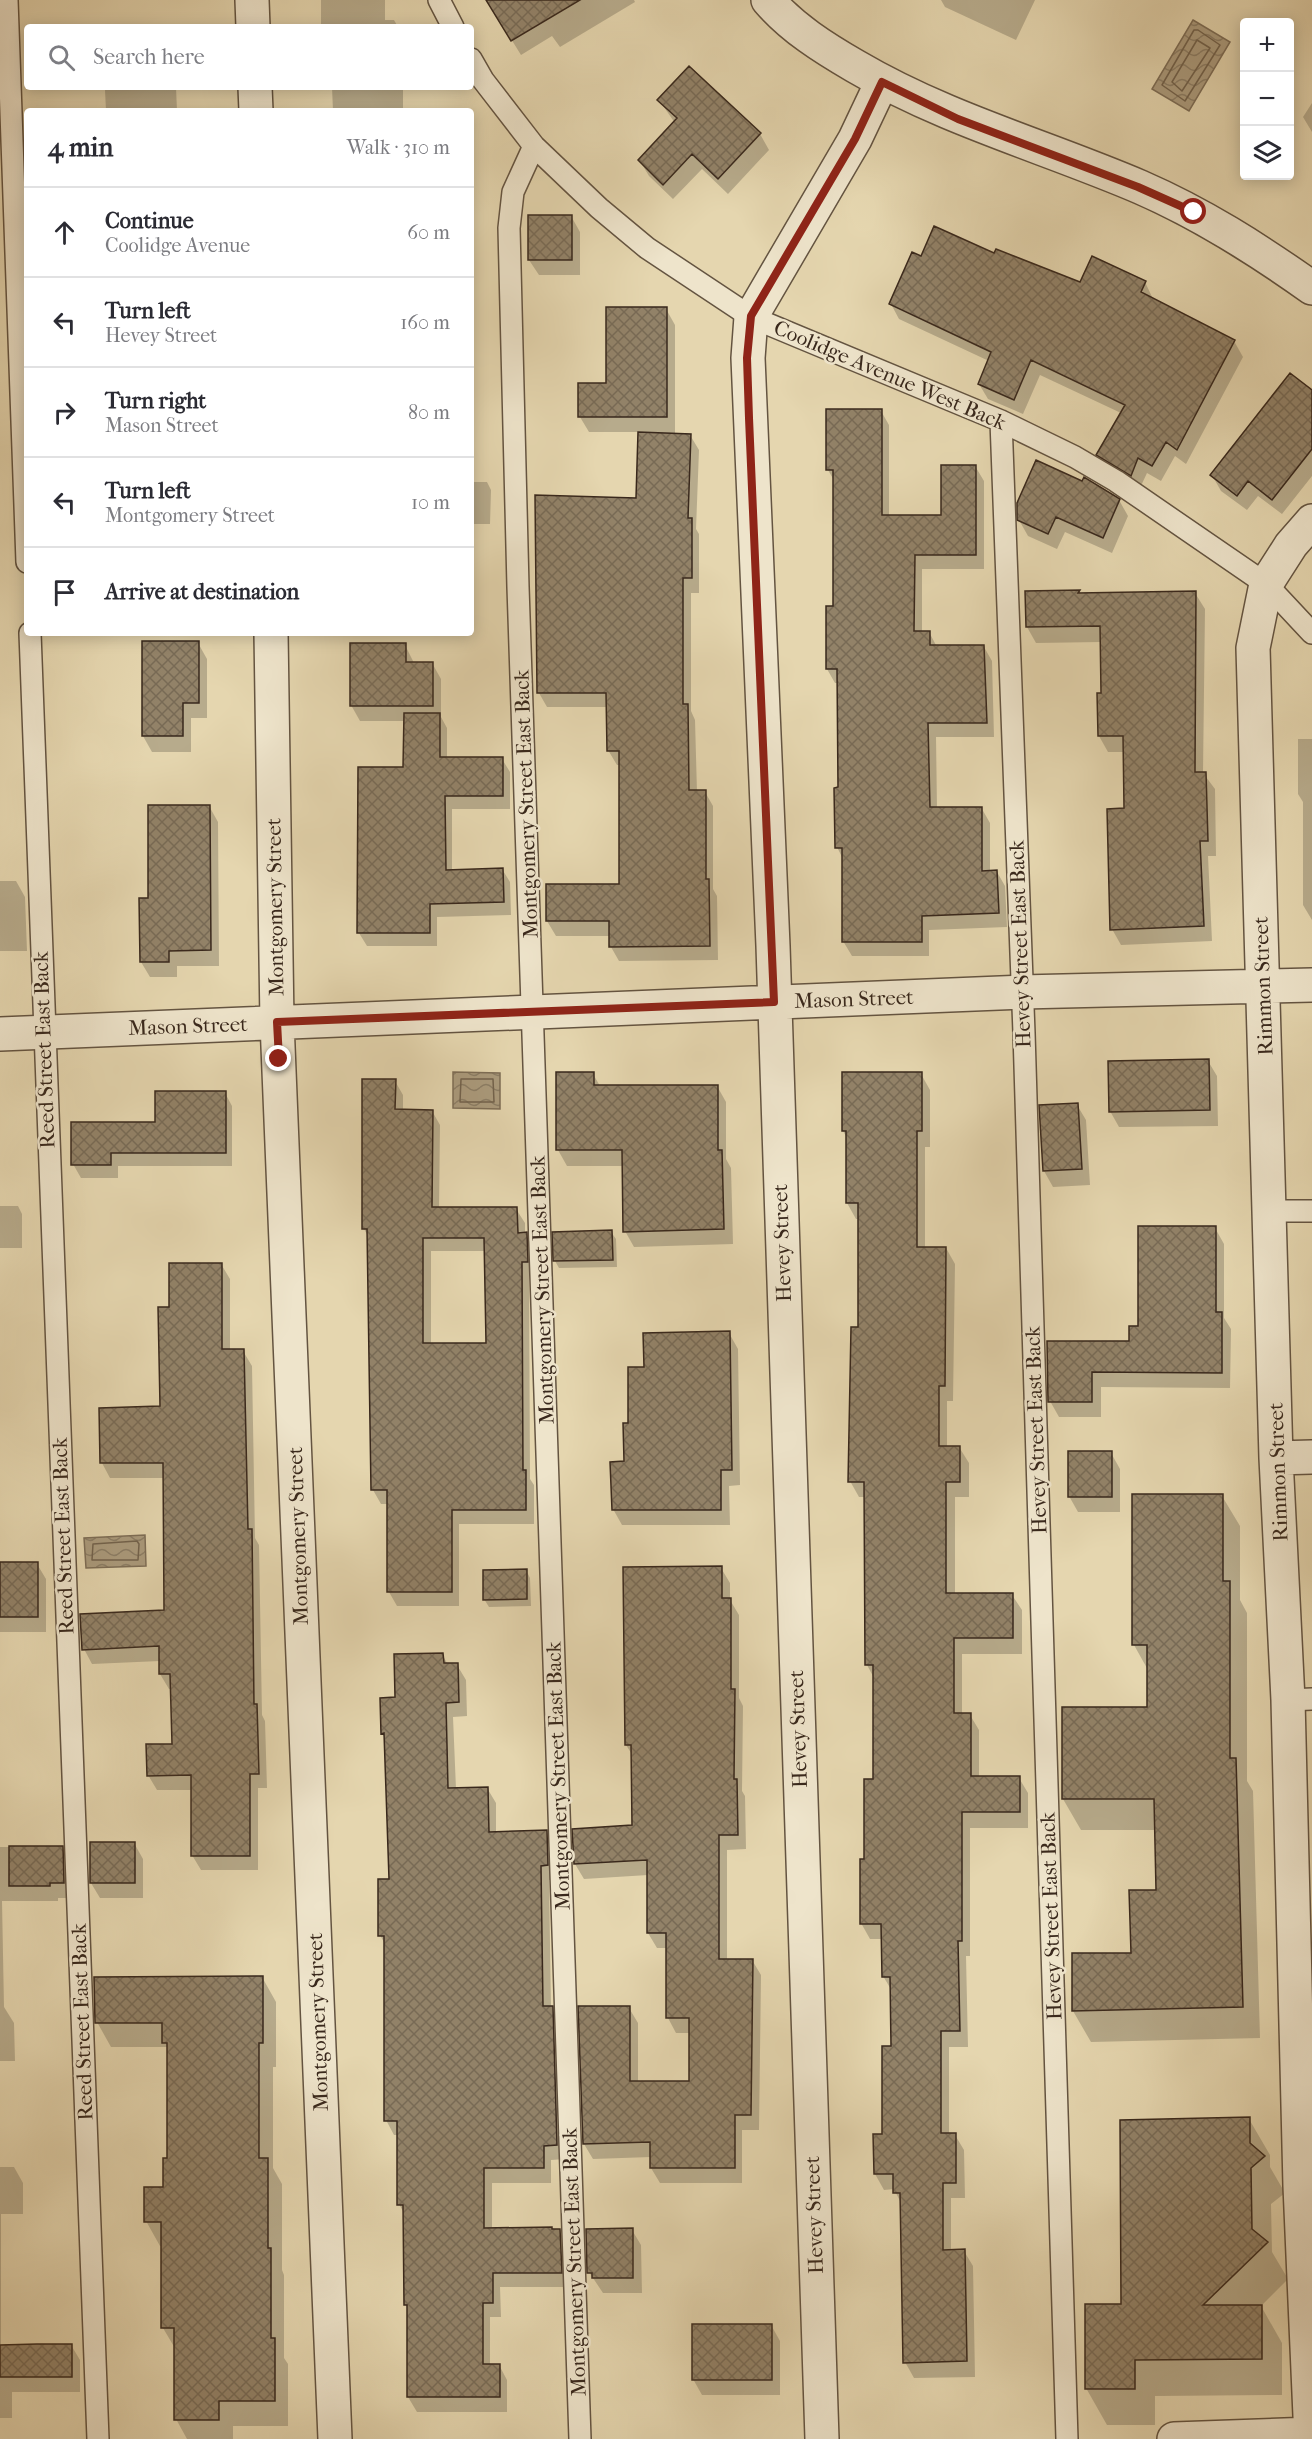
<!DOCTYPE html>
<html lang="en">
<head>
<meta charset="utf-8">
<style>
	:root { --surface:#fff; --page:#f7f7f7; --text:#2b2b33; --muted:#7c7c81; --line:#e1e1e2 }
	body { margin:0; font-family:"IM FELL French Canon",serif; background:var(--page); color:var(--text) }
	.controls { position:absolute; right:18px; top:18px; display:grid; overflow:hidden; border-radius:6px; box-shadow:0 3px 15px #0003 }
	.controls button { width:54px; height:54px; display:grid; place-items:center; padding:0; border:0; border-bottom:2px solid var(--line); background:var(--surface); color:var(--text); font:30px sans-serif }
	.stop { position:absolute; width:18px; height:18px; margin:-14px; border:4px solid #8f2418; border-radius:50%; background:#fff }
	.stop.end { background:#8f2418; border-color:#fff; box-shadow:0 2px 6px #0008 }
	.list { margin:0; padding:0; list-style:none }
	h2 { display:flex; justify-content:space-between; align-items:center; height:78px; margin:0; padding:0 24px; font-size:26px }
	h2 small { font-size:20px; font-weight:400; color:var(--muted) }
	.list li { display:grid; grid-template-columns:39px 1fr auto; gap:18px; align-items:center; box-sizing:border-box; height:90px; padding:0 24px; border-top:2px solid var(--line) }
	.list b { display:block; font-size:22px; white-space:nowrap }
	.list p { margin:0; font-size:20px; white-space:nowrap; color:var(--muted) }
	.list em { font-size:20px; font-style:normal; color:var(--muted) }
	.icon { flex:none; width:33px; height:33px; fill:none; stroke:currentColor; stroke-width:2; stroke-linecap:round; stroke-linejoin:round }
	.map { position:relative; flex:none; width:1312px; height:2439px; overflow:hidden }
	.search { position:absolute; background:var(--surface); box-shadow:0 3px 15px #0003; left:24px; top:24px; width:450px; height:66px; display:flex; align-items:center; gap:15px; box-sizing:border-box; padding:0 21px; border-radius:6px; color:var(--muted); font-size:22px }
	.panel { position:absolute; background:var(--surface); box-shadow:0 3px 15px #0003; left:24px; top:108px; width:450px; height:528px; border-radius:6px }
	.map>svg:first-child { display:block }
	.water { fill:url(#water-waves); stroke:#7d6d56; stroke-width:1.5 }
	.shadow { fill:#0003; fill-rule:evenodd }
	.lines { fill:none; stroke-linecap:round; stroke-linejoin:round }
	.shore { stroke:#72624c; stroke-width:1.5 }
	.building { fill:url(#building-cross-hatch); stroke:#39281c; stroke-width:1.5; fill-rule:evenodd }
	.service-casing { stroke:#645441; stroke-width:24 }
	.minor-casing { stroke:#645441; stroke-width:36 }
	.tertiary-casing { stroke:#645441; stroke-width:36 }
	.service { stroke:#eee4cb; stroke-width:21 }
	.minor { stroke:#eee4cb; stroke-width:33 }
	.tertiary { stroke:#eee4cb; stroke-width:33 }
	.route { stroke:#8f2418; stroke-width:8 }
	.labels { text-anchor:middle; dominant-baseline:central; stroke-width:5; stroke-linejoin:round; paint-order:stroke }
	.street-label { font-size:21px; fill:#39281c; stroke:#eee4cb }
</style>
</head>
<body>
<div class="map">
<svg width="1312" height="2439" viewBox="0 0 1312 2439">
	<defs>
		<pattern id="water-waves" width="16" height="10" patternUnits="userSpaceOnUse" patternTransform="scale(1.5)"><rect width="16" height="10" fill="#ab9b7d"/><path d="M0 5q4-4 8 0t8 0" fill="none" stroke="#8c7e66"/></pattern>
		<pattern id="building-cross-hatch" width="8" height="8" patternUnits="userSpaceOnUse" patternTransform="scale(1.5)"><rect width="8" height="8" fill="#928268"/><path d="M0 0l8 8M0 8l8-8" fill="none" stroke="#786a55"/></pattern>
	</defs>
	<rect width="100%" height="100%" fill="#e5d6af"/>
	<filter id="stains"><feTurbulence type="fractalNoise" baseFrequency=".00333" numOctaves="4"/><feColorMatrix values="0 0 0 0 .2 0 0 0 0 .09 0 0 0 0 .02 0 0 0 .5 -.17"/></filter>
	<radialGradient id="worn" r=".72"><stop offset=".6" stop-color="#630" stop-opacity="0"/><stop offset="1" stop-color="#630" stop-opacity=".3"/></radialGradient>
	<!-- water -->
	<path class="water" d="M1193,20L1230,42L1189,111L1152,89Z
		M453,1072L500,1073V1109L453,1108Z
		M145,1535L146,1566L86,1568L84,1538Z"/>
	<!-- shadow -->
	<path class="shadow" d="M321,0H385V20H394L398,27H321Z
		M487,0H634L635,2L560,47L552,36L521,55Z
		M941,0H1035L1016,40L945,7Z
		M112,87H176L177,111H106L105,90H112Z
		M332,87H403V111H333Z
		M659,100L760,134L769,150L728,194L702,169L673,199L649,176L640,161L675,123Z
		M1312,103V132L1303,117Z
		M571,216L580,232V275H539L529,260Z
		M995,255L1081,284L1145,282L1153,299L1234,341L1243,357L1186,464L1175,456L1161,481L1147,473L1139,490L1107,470L1098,455L1121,413L1040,375L1023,414L988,399L979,384L989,361L899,319L891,304L922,258Z
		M666,309L675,325V435H690L699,450L696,529L699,534V593H691V711L695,720L697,792H705L713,806V889L717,896L718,960L619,961L611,947V936H556L547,921L621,885V765H617L608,750V707H547L539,693L638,500L640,432H589L580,417L608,385Z
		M1312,392V476L1282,514L1258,496L1247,510L1221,491L1212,475Z
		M881,411L889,425V516H943L975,466L984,481V569H922V632H929L937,647H984L992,661L994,737H936L937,809H982L990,823V872H997L1005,886L1007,927L929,930V956H852L843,941V859L837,847L840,789L839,683H835L827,669V608H835V482L828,470Z
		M471,482H487L491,490L490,524H471Z
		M1119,500L1128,516L1112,553L1065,532L1057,549L1028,536L1019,520Z
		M1079,591L1081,595L1195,593L1205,609L1203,773L1215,789L1216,856H1208L1212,941L1121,945L1112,929L1125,809L1124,752H1108L1099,736L1103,695L1101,642L1036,643L1027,627V592Z
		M198,643L207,659V718H191V752H152L143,736Z
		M405,645L414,663H432L441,679V717L447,728V759H502L510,772V809H452V871L502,869L510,882L511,915L437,917V946H367L359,933L405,768L406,721H360L351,705Z
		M1298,739H1312V920L1303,905V802L1298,794Z
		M209,806L218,822L219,966H177V977H150L141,962L150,900Z
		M0,881H16L25,897L27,951H0Z
		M1208,1061L1217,1076L1218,1126L1119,1127L1110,1111Z
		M593,1074L600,1086H717L726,1102V1159L731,1168L733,1244L634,1247L625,1231L623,1166H567L558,1150Z
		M921,1074L930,1090V1147H925V1248H946L955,1264L953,1401H947V1447H959L969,1463V1497H955V1595H1012L1022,1610V1654H962V1715H970L979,1730V1778H1019L1028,1793V1828H970V1956H966L968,2047H949V2135H955L964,2150L965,2198H951V2251H964L973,2266L975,2377L914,2378L905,2362L902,2205L894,2189L884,2190L875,2174L883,2135L893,2048L892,1991L883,1976V1939H870L861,1923L874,1780V1678L867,1665L865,1497H859L850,1481L860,1328V1219H856L847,1203V1138L843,1131Z
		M395,1081L403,1095V1111H432L440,1125L439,1209H516L525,1223V1234L534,1248L535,1276H529L530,1479L534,1485V1524H459V1606H397L389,1592L388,1504H381L373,1490L368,1236L364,1229ZM431,1251H486L487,1344H431Z
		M225,1093L232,1106V1166H118V1178H81L73,1164Z
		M1077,1105L1086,1120L1090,1185L1053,1187L1044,1171Z
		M0,1206H18L22,1214V1248H0Z
		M1215,1228L1224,1244V1318L1231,1329L1230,1388L1101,1387V1417H1059L1050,1401L1130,1343Z
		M611,1232L616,1239L617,1267L559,1268L555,1261Z
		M221,1264L230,1279V1351H243L252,1366L255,1538L259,1545L262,1715L265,1721L267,1788H258V1870H201L192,1855V1790H157L148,1775L174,1746L172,1689H169L160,1674V1661L92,1664L84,1649L166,1611L165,1478H110L102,1463L161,1408L170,1309Z
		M729,1333L738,1349L740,1485L729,1486L730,1525H622L613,1509L625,1463L630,1425L645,1369Z
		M1111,1453L1120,1469V1512H1078L1069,1496Z
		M1222,1496L1240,1526V1600L1247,1613V1781L1253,1791L1260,2038L1091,2042L1073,2011L1132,1955L1157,1892V1830H1081L1063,1799L1148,1709V1670L1134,1645Z
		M0,1564H37L46,1579V1632H0Z
		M721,1568L730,1583V1600L739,1615V1698L743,1706L742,1791L745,1796L746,1849L727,1850V1960H752L761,1975L759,2130H742V2183H660L651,2168V2157L593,2159L584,2144L629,2008L638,2023V2083H691V2033H676L668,2018V1948H657L648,1933V1875L584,1879L575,1864L633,1826V1756L626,1745Z
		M526,1570L530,1578L531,1606L489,1607L484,1599Z
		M442,1654L448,1665H457L466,1680L467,1716L453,1717L456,1789L487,1788L496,1803V1833L546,1831L554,1846L556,1880H549L551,2008L560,2023L565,2159L551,2160V2183H492V2229L552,2228L559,2231L568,2246L569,2287H500L501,2317H490V2365H499L507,2380V2412H417L408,2397V2309L406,2305L404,2213L399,2204V2135H394L386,2120V1946L380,1935L390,1881L386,1740L382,1733L397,1699Z
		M134,1843L143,1859V1898H100L91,1883Z
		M0,1847H62L71,1863L72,1898H58V1901H2L4,2007L14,2023L15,2061H0Z
		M262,1977L276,2002V2067H273V2168L282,2184V2270L284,2275V2358L288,2364V2426H233V2439H187L176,2419V2350L163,2328V2246H160L146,2221L165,2188L169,2159V2050L167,2047H111L97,2022Z
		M1249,2119L1270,2155V2167L1285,2193L1271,2204L1272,2252L1288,2279L1261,2306L1282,2343V2395L1155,2396V2425H1107L1086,2388L1122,2305Z
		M0,2167H14L23,2183V2214H1V2345H71L80,2360V2392H12V2418H0Z
		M632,2230L641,2245L642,2293H603L589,2272Z
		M771,2325L780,2341V2395H702L693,2379Z"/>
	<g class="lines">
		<!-- shore -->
		<path class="shore" d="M1194,30H1198L1220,45L1185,101L1162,85Z
			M1197,40L1210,48L1182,91L1172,82Z
			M461,1079H493L494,1102H460Z
			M137,1541L139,1544L138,1560H92L93,1544Z"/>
	</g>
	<!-- building -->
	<path class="building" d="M486,0H580L511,41Z
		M689,66L761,133L718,179L692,154L663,185L638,160L677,118L657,100Z
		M528,215H572V260H528Z
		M934,226L994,253L996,249L1080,282L1092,256L1146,281L1141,292L1235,340L1177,450L1166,442L1152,466L1138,458L1131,476L1096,455L1125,405L1031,360L1014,400L978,384L991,352L889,304L912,252L921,256Z
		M606,307H667V417H578V383H606Z
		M1290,373L1312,390V449L1272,500L1248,481L1237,496L1210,475Z
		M826,409H882V515H941V465H976V555H915L914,631H930V645H984L987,723H928L930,807H982V871L997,870L999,913L922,916V942H842V848H835L834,788L838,787L837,669H826V606H833V470H826Z
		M638,432L691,434L688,518H692V578H683V704H688L689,790H706V879H709L710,946L609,947V921H546V884H619V751H607L606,693H537L535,495L636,498Z
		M1036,460L1082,481L1084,477L1120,499L1103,538L1056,517L1048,534L1017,520V503Z
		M1080,590L1078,593L1196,591L1195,772H1206L1208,841H1200L1204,926L1110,930L1107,809L1124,808L1123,736H1098L1097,693H1101L1100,626L1026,627L1025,591Z
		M142,641H199V703H183V736H142Z
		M350,643H406V662H433V706H350Z
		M404,713H440V757H503V796H445L446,870L503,868L504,902L430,904V933H357L358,767H403Z
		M148,805H210L211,950L169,951V962H140L139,898H148Z
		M1209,1059L1210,1110L1109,1112L1108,1061Z
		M556,1072H594V1085H718V1150H722L724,1229L623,1232L622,1150H556Z
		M842,1072H922V1131H917V1247H946L945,1386H939V1446H960V1482H946V1593H1013V1638H954V1713H971V1776H1020V1812H962V1941H958L960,2031H941V2133H956V2183H943V2250L965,2249L967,2361L903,2363L900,2193H893V2174H874L873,2134H882V2046H891L890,1977H882L881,1924H860V1859H864V1779H873V1665H865L864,1482H848L851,1327H858V1203H846V1131H842Z
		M362,1079H396L395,1109L433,1110L432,1207H517L518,1233L527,1232L528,1262H522L523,1470H526V1510H452V1592H387V1490H371L367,1229H362ZM423,1238H484L486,1343H423Z
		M155,1091H226V1153H111V1165H71V1122H155Z
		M1078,1103L1082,1169L1043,1171L1039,1105Z
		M1138,1226H1216V1312H1222V1373L1092,1372V1402H1048L1047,1341H1129V1326H1138Z
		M612,1230L613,1260L553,1261L552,1232Z
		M169,1263H222V1349H244L248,1529H252L254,1704H257L259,1774H250V1856H191V1775L147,1776L146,1744H172L170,1674H159V1646L82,1650L80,1614L164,1610L163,1463H100L99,1408L160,1406L158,1307H169Z
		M730,1331L732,1470H721V1510H612L610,1462L624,1461L623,1423H628V1367H644L643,1333Z
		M1068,1451H1112V1497H1068Z
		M1132,1494H1223V1581H1230V1758H1236L1243,2007L1072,2011V1953H1131L1129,1890H1156L1154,1799H1062V1707H1147V1645H1132Z
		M0,1562H38V1617H0Z
		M722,1566V1598H731V1689H735L734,1779H737L738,1835H719V1959H753L751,2115H735V2168H650V2142L583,2144L578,2006H630V2081H689V2018H666V1933H647V1860L574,1864L572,1829L632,1825L631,1745H625L623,1567Z
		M527,1569V1599L483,1600V1570Z
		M443,1653L444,1663H458L459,1702L446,1703L448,1788L488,1787L489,1832L547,1830L548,1865L541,1866L543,2006H553L557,2145L544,2146V2168H484V2228L552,2227V2229H560L562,2273H493V2303H483V2364H500V2397H407V2305H404L403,2205H397V2121H384V1936H378V1879H389L384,1733L381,1734L380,1698L395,1697L394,1654Z
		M90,1842H135V1883H90Z
		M9,1846H63L64,1883H50V1886H9Z
		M263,1976V2043H259V2158H268V2248H271V2338H275V2401H219V2420H174V2328H161V2222H144V2187H163V2158H167V2043H162V2023H95L94,1977Z
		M1250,2117V2143L1265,2156L1251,2168L1252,2229L1268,2242L1203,2305H1262V2359L1135,2360V2389H1085V2304H1121L1120,2120Z
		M633,2228V2278H592V2273H587L586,2229Z
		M692,2324H772V2380H692Z
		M37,2344H72V2377H0V2345Z"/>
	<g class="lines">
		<defs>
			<path id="service" d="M7,0L27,562
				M439,0L453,27
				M471,59L483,80L534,146L599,208L647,248L751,317L1001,421L1075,457L1116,481L1266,584L1312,633
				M534,146L513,192L509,228L518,587L580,2439
				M1001,421L1024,1033L1067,2439
				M30,633L98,2439
				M1269,1211H1312
				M1288,1700L1312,1699"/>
			<path id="minor" d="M252,0L253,27
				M255,87L256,111
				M271,633L277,1022L335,2439
				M0,1034L1022,992L1312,985
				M1276,1458L1312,1457
				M822,2439L773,946L748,358L751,317L855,139L882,82
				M1174,2439L1312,2434
				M1311,2439L1300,2186L1288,1700L1276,1458L1253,648L1266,584L1291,545L1312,521"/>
			<path id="tertiary" d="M768,0C792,28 824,48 855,66C945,119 1044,146 1140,187C1202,214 1257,249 1312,288"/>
		</defs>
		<!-- service casing -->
		<use href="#service" class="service-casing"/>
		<!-- minor casing -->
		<use href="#minor" class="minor-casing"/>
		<!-- tertiary casing -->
		<use href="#tertiary" class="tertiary-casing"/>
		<!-- service -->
		<use href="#service" class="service"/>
		<!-- minor -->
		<use href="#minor" class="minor"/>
		<!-- tertiary -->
		<use href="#tertiary" class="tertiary"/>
	</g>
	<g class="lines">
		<!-- route -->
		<path class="route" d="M279,1059L277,1022L774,1002L749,418L747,358L751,316L855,139L882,82L958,119L1138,187L1194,212"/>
	</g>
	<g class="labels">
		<!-- street labels -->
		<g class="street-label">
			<text transform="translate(890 375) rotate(23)">Coolidge Avenue West Back</text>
			<text transform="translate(526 804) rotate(-92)">Montgomery Street East Back</text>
			<text transform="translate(275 907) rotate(-91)">Montgomery Street</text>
			<text transform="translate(1020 944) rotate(-92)">Hevey Street East Back</text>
			<text transform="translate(1263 986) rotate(-92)">Rimmon Street</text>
			<text transform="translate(854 999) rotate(-2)">Mason Street</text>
			<text transform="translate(188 1026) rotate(-2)">Mason Street</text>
			<text transform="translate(44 1050) rotate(-92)">Reed Street East Back</text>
			<text transform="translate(782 1243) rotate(-92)">Hevey Street</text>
			<text transform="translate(542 1290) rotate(-92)">Montgomery Street East Back</text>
			<text transform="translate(1036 1430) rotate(-92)">Hevey Street East Back</text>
			<text transform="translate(1278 1472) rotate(-92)">Rimmon Street</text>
			<text transform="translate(63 1536) rotate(-92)">Reed Street East Back</text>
			<text transform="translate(298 1536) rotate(-92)">Montgomery Street</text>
			<text transform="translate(798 1729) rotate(-92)">Hevey Street</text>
			<text transform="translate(558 1776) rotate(-92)">Montgomery Street East Back</text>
			<text transform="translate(1051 1916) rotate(-92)">Hevey Street East Back</text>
			<text transform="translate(82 2022) rotate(-92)">Reed Street East Back</text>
			<text transform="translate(318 2022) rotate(-92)">Montgomery Street</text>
			<text transform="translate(814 2215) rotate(-92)">Hevey Street</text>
			<text transform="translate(574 2262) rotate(-92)">Montgomery Street East Back</text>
		</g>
	</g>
	<rect width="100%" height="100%" filter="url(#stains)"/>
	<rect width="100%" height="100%" fill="url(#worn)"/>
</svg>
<div class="controls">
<button>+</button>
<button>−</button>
<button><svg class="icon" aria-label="layers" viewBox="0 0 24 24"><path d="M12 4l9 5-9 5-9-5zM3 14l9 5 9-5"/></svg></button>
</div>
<div class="stop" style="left:1194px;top:212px"></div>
<div class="stop end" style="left:279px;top:1059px"></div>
<div class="search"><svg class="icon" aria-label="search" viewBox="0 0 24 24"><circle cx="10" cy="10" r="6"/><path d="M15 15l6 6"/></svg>Search here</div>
<section class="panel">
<h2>4 min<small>Walk · 310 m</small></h2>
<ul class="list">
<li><svg class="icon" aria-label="ahead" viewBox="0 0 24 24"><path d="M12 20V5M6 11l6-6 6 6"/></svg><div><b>Continue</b><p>Coolidge Avenue</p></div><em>60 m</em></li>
<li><svg class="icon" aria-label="left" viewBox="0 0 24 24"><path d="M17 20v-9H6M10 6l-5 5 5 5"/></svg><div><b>Turn left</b><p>Hevey Street</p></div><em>160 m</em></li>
<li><svg class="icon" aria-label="right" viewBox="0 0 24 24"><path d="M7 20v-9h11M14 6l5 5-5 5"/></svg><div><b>Turn right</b><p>Mason Street</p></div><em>80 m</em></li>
<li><svg class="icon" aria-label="left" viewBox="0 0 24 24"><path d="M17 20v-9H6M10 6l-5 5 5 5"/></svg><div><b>Turn left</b><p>Montgomery Street</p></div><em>10 m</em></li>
<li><svg class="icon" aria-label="arrive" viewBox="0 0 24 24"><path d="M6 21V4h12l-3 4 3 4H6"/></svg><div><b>Arrive at destination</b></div></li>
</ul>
</section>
</div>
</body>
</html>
